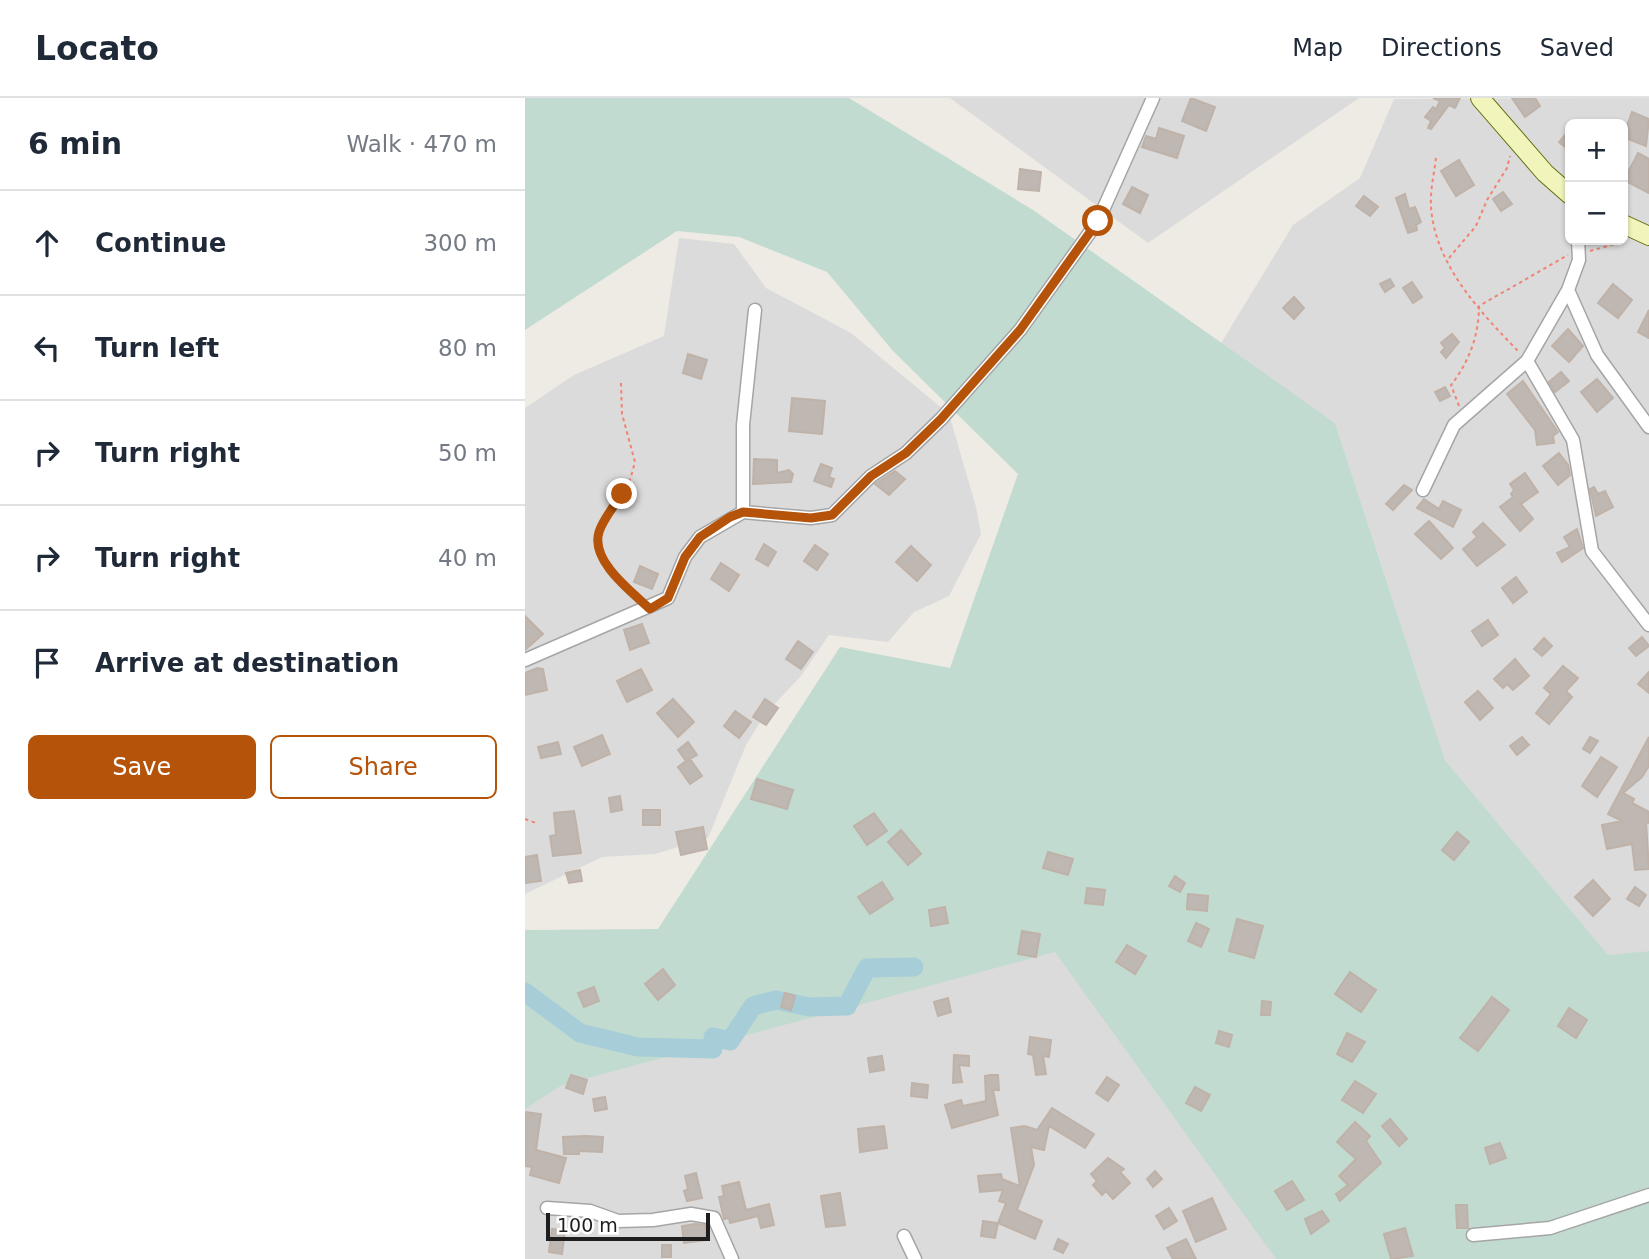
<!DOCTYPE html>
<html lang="en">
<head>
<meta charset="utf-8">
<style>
	:root { --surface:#fff; --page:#f2f2f3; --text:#1f2937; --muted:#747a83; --line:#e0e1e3; --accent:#b45309 }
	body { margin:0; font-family:"DejaVu Sans",sans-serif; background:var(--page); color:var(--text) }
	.controls { position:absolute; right:21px; top:21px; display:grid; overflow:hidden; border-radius:10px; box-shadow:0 2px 5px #0004 }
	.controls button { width:63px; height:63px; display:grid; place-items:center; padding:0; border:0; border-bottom:2px solid var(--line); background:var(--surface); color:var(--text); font:35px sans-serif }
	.scale { position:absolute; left:21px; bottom:18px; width:164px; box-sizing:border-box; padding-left:7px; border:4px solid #1e1e1e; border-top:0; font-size:19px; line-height:24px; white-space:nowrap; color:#1e1e1e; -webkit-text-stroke:5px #fff; paint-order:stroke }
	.stop { position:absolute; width:21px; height:21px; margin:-16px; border:5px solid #b45309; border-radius:50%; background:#fff }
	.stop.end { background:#b45309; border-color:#fff; box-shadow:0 2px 7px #0008 }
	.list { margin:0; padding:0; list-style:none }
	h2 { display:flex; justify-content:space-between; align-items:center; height:91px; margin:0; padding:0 28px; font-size:30px }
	h2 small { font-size:23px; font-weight:400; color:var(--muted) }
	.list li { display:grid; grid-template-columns:46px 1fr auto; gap:21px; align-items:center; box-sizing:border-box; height:105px; padding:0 28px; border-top:2px solid var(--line) }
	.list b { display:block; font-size:26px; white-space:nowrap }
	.list em { font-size:23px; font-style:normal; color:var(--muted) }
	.actions { display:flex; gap:14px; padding:21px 28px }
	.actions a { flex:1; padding:16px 0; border:2px solid var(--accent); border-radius:10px; text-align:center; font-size:24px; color:var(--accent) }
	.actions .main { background:var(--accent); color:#fff }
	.icon { flex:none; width:38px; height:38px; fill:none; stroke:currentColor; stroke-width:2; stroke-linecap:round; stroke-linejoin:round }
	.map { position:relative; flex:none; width:1124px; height:1161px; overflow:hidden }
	header { display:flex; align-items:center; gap:42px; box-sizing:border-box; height:98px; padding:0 35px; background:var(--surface); border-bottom:2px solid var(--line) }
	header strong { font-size:33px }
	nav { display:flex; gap:38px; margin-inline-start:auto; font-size:24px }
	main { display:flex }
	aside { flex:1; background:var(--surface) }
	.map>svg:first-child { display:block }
	.residential { fill:#dcdbdb; fill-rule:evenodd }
	.wetland { fill:#c2dbd0 }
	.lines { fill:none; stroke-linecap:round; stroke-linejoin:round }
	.river { stroke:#a7cdd9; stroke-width:19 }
	.building { fill:#bfb7b1; stroke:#bfb2a8; stroke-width:2 }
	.street-casing { stroke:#a5a5a5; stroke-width:15 }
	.secondary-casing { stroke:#616e0b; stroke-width:20 }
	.path { stroke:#f18373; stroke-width:2; stroke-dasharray:3.5 3.5; stroke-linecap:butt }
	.street { stroke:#fff; stroke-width:12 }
	.secondary { stroke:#f1f5bb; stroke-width:18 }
	.route { stroke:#b45309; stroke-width:9 }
</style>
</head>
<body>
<header>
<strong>Locato</strong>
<nav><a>Map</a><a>Directions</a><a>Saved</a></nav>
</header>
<main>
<aside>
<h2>6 min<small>Walk · 470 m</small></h2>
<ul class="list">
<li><svg class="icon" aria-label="ahead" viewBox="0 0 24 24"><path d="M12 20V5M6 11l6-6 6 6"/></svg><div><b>Continue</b></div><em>300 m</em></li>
<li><svg class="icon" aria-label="left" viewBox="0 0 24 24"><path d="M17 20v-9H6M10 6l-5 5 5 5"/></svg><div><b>Turn left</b></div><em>80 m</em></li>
<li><svg class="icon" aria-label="right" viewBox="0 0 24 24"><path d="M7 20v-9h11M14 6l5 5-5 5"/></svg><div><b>Turn right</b></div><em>50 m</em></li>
<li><svg class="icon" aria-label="right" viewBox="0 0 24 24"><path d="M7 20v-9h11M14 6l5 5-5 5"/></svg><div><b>Turn right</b></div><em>40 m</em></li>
<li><svg class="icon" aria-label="arrive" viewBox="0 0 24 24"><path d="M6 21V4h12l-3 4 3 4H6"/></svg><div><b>Arrive at destination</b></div></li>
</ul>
<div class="actions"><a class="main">Save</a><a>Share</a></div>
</aside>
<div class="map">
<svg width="1124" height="1161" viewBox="0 0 1124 1161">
	<rect width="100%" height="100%" fill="#eeebe4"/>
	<!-- residential -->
	<path class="residential" d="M425,0H834L623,145Z
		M1124,0V853L1083,858L920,662L810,325L695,247L768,127L835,80L869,1ZM1045,26H1098V142H1045Z
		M154,140L209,146L241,190L326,235L424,316L451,409L456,436L424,498L389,514L363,544L304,537L276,578L240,616L221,647L183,740L130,756L77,759L0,796V310L49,277L139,238Z
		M773,794L857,1161H0V931Z"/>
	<!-- wetland -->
	<path class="wetland" d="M0,0H324L508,112L810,325L920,662L1083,857L1124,853V1161H751L530,854L37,987L0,1011V832L133,831L315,549L425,570L493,376L368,253L302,174L214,139L152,133L0,232Z"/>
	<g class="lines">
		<!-- river -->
		<path class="river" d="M0,894L55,935L113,949L188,951V939L205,943L228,908L251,902L284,909L322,908L342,870L389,869"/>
	</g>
	<!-- building -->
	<path class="building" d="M666,0L690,9L681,33L657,23Z
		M908,0H935L930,10L924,7L906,31L903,30L906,23L900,19L908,9L911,11L915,3Z
		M987,0H1010L1015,8L1000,19Z
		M1107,14L1124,21L1121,48L1098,39Z
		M634,30L659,38L652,60L617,49L621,38L631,41Z
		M1045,31V53L1034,44Z
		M1113,55L1124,61V95L1099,82Z
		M934,62L949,87L931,98L916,73Z
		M495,71L516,74L514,93L493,91Z
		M607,89L623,97L615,115L598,106Z
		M978,94L987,106L976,113L968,101Z
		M880,96L884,111L890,109L896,124L891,127L892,132L883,135L871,100Z
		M839,98L853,109L845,118L831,108Z
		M865,181L869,188L860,194L855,186Z
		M887,184L897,199L888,205L878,190Z
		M1088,186L1107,202L1093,220L1073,205Z
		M769,199L779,210L769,221L758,210Z
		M1124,212V240L1113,234Z
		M1043,231L1058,248L1044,264L1027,248Z
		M927,236L934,244L921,260L916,254L920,250L916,245Z
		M163,256L182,262L176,281L158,275Z
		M1036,274L1044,283L1030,294L1024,284Z
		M1072,281L1088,300L1072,314L1056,294Z
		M998,283L1033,334L1028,338L1029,345L1012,347L1010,332L982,296Z
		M920,289L925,298L915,303L910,294Z
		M267,300L300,303L297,336L264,333Z
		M1034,355L1043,367L1045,377L1033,387L1018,368Z
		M229,361L252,362V375L264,372L268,376L266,384L228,386Z
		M296,366L307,370L304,379L309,381L306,389L289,383Z
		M370,373L380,381L364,397L350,386Z
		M1000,375L1013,394L996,406L1008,421L995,433L975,409L988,399L986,396L989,392L985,386Z
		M879,387L887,392L868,412L861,406Z
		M1069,389L1073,396L1080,393L1088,409L1071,418L1065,391Z
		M899,401L914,411L918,403L936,412L928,429L892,410Z
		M904,423L928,450L916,461L890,436Z
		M958,425L980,447L952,468L938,451L952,439L948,434Z
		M1052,431L1058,450L1037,464L1032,455L1045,449L1039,439Z
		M239,446L251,454L243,468L231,461Z
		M290,447L303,456L292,472L279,463Z
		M386,448L406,467L392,483L371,464Z
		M196,465L214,477L204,493L186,481Z
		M115,468L133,476L127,491L109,484Z
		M991,479L1002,494L988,505L977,490Z
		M0,518L18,536L0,552Z
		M963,522L973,537L957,548L947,533Z
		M117,526L124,545L105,552L99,532Z
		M1117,539L1124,548L1111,558L1104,550Z
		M1019,540L1027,548L1017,558L1009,551Z
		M273,543L288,554L276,571L261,561Z
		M990,561L1004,578L988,592L982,586L978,590L969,581Z
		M1038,568L1053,580L1041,593L1047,599L1024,626L1011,615L1026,596L1019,590Z
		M12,570L18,571L22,592L0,597V575Z
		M116,571L127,592L102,604L92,583Z
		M1124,574V595L1113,586Z
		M953,593L968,610L955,622L940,604Z
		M148,601L169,624L153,639L132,615Z
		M240,601L253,610L241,627L228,619Z
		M210,613L226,624L214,640L199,628Z
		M77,637L85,656L57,668L49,649Z
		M997,639L1004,647L992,657L985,648Z
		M1065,639L1073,643L1065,655L1058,651Z
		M1124,639V668L1117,679L1098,695L1109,701L1107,705L1124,714V725L1121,724L1124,771L1110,772L1107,746L1082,751L1077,727L1097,723L1083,716Z
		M33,644L36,656L16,660L13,649Z
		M163,644L172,657L165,661L177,678L165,686L153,669L161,663L153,652Z
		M1076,659L1092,669L1072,699L1057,688Z
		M232,681L268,692L262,711L226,701Z
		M95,698L97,712L86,714L84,700Z
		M118,712H135V727H118Z
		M49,713L56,755L28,758L25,738L31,737L29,715Z
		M349,715L362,733L342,747L329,728Z
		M178,729L182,751L156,757L151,734Z
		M376,732L396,756L383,767L363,744Z
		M932,734L944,744L929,762L917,752Z
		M523,754L548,761L543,777L518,770Z
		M12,757L16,783L0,785V759Z
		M55,772L57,783L44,785L41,775Z
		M650,778L660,785L655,794L644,788Z
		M1068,782L1085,801L1068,818L1050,799Z
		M357,784L368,801L345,816L333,799Z
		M1110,789L1121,797L1114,808L1102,801Z
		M562,790L580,792L578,807L560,805Z
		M663,796L683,798L682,813L662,811Z
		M420,809L423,825L406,828L404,812Z
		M712,821L738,828L729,860L704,853Z
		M671,825L684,831L676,849L663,843Z
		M497,833L515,836L511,859L493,856Z
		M602,847L621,858L610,876L591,864Z
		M138,871L150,887L133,902L120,886Z
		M825,874L851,892L836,914L810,896Z
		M69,889L74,903L59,909L53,895Z
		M260,895L270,898L266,912L256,909Z
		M967,899L984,912L953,953L935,940Z
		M423,900L426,914L413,918L409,904Z
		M737,903L746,904L745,917H736Z
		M1044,910L1062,922L1051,940L1033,928Z
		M694,933L707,937L704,949L691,945Z
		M822,935L840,944L827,964L812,956Z
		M505,939L526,942L524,959L518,958L521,976L511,977L508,957L503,956Z
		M429,957L444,958V968L434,967L437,984L428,985Z
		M357,958L359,972L345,974L343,960Z
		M46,977L62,982L58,996L41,990Z
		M465,977H473L474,992H468L473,1017L427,1030L420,1007L436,1002L438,1008L461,1003L460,978Z
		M582,979L594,987L583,1003L571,995Z
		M830,983L851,996L838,1015L817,1002Z
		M387,985L403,987L402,1000L386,998Z
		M670,989L685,997L676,1013L661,1005Z
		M80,999L82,1011L70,1013L68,1001Z
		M527,1010L569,1036L560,1050L524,1028L519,1052L506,1049L509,1067L492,1112L517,1123L510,1141L473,1125L481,1105L474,1103L478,1092L455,1094L453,1078L476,1076L477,1081L495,1088L486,1030L500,1028L512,1032Z
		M0,1014L16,1016L11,1052L41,1060L34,1085L5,1077L7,1069L0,1068Z
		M865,1021L882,1041L874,1048L857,1028Z
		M830,1024L845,1038L841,1043L856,1065L815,1103L811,1096L823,1087L814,1078L831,1061L812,1044Z
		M359,1028L362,1050L335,1054L333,1031Z
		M61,1038L78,1039L77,1054L54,1053V1056H39L38,1039Z
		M975,1045L981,1060L965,1066L960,1050Z
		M583,1060L599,1071L595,1074L605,1085L588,1101L581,1093L577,1097L568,1087L572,1083L566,1076Z
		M630,1073L637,1081L628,1089L622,1081Z
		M171,1075L177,1100L162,1103L159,1093L163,1091L160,1078Z
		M767,1083L779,1102L762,1112L750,1093Z
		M214,1084L221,1112L244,1106L249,1127L236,1130L233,1118L205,1125L204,1120L199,1121L194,1099L199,1098L197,1088Z
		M315,1095L320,1127L301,1129L296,1098Z
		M687,1100L701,1131L671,1144L658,1113Z
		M931,1107H942L943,1130H932Z
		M644,1110L652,1123L639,1131L631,1118Z
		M797,1113L804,1123L786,1136L780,1121Z
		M458,1123L473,1125L470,1140L456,1138Z
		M170,1126L180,1127L182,1142L159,1145L157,1128Z
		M880,1130L888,1158L866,1161L859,1136Z
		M27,1131L40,1132L37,1156L24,1154Z
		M533,1141L543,1146L538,1155L529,1151Z
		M661,1141L671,1161H648L642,1150Z
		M137,1147H146V1159H137Z"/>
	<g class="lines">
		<defs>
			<path id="street" d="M1043,192L1072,257L1124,329
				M1002,263L1048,342L1067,453L1124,527
				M898,392L929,327L1002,263L1043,192L1054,162L1053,142
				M218,414V327L230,212
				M0,562L143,500L160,459L175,439L218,414L286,420L307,417L346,378L381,355L416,321L495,232L573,123L628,0
				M22,1110L65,1113L93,1123L128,1122L166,1116L189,1120L207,1161
				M948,1137L1025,1130L1124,1097
				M379,1138L390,1161"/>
			<path id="secondary" d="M955,0L1020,75L1045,97
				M1098,126L1124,138"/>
		</defs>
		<!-- street casing -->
		<use href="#street" class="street-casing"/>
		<!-- secondary casing -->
		<use href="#secondary" class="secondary-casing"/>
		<!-- path -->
		<path class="path" d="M911,60C909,76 905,93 906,109C910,167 956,215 994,254
			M1065,153L1090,146L1092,142
			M924,160L951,128L962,102L982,70L985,58
			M96,285L97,316L110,364L105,382L74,434L73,447L77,458L114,500
			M934,308L926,287C944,264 954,237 954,208L1043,157
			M0,721L11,725"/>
		<!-- street -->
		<use href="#street" class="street"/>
		<!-- secondary -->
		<use href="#secondary" class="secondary"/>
	</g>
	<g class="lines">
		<!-- route -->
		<path class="route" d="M97,396C90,407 78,421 74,434C65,463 107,494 125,511L143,500L160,459L175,439L205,419L218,414L286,420L307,417L346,378L381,355L416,321L495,232L573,123"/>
	</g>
</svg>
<div class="controls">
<button>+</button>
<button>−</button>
</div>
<div class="scale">100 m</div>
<div class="stop" style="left:573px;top:123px"></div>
<div class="stop end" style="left:97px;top:396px"></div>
</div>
</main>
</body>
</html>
